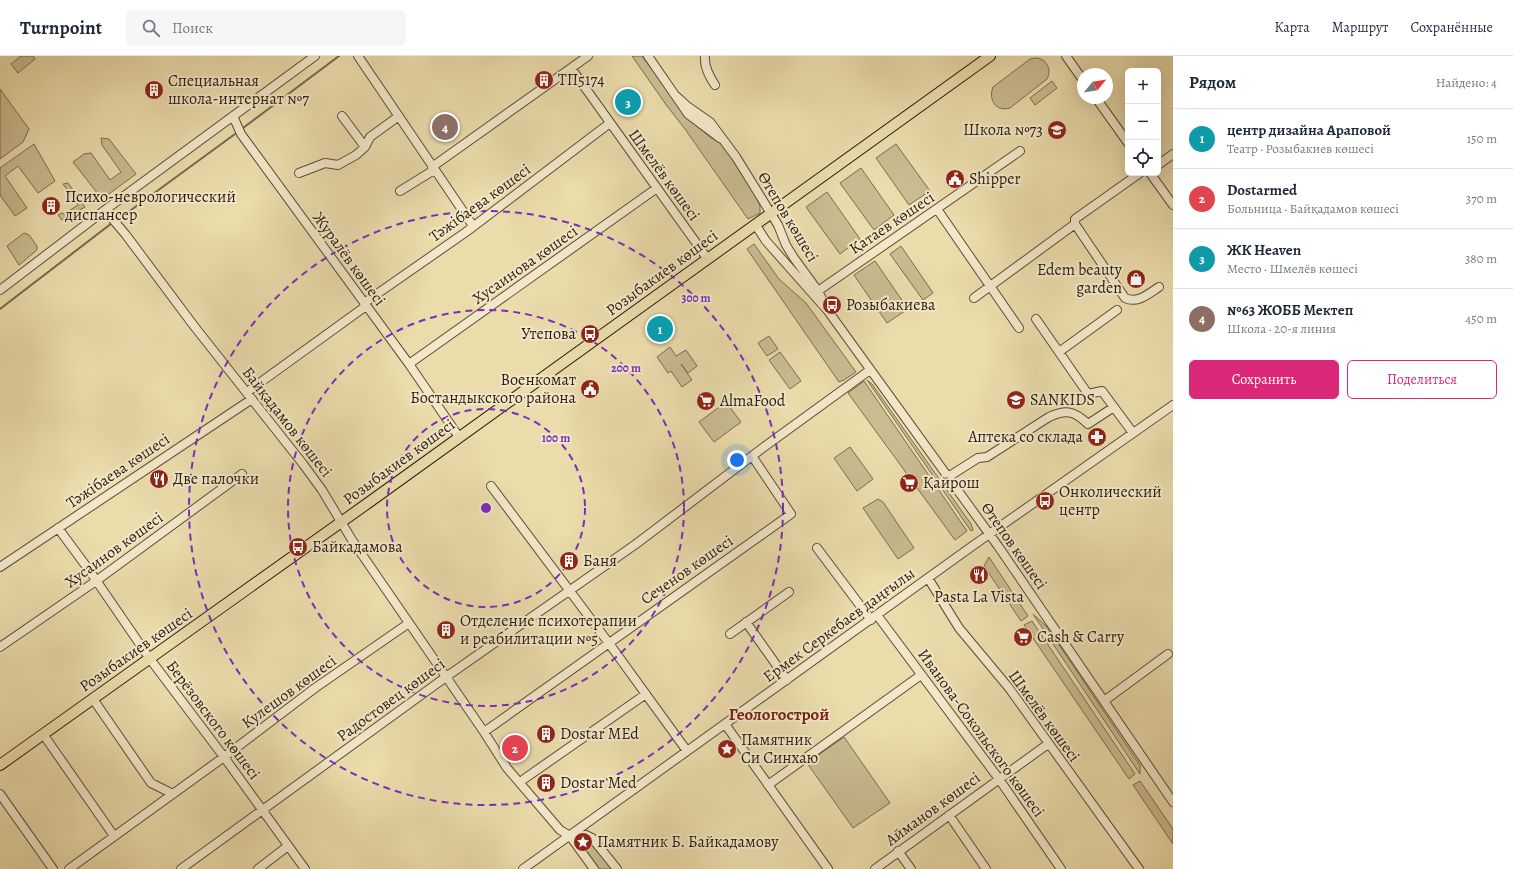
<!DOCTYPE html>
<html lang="ru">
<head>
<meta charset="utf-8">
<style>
	:root { --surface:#fff; --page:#f6f6f7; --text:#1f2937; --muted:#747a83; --line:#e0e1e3; --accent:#db2777 }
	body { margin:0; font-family:Alegreya,serif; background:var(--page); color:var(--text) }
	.controls { position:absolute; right:12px; top:12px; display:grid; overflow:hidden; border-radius:6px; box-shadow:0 4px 16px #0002 }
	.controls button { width:36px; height:36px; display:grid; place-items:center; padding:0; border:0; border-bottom:1px solid var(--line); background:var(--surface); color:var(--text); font:20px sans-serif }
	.compass { position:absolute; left:1077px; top:12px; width:36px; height:36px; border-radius:50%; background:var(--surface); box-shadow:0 4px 16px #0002; rotate:60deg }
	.you { position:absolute; left:737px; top:404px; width:14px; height:14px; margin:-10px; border:3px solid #fff; border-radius:50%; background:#1a73e8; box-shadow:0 0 0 6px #1a73e833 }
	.badge { display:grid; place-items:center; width:26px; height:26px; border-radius:50%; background:var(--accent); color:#fff; font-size:13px; font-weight:700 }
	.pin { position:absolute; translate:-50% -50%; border:2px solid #fff; box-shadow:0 1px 4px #0006 }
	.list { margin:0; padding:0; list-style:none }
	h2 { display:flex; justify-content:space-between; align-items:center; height:52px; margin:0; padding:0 16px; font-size:17px }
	h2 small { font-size:13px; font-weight:400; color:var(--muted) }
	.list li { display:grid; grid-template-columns:26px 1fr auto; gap:12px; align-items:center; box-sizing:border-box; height:60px; padding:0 16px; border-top:1px solid var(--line) }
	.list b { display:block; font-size:15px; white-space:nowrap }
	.list p { margin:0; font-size:13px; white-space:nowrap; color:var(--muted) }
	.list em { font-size:13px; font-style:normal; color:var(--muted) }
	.actions { display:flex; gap:8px; padding:12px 16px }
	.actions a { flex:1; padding:9px 0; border:1px solid var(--accent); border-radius:6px; text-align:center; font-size:14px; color:var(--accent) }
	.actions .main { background:var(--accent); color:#fff }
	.icon { flex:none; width:22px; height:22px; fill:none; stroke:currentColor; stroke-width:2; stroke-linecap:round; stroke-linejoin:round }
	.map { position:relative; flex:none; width:1173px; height:813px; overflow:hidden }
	header { display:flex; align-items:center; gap:24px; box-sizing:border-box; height:56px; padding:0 20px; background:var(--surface); border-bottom:1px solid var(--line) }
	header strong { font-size:19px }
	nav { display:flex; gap:22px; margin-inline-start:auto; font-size:14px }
	.search { width:280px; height:36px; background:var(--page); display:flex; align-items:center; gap:10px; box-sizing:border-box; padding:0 14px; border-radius:6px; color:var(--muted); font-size:15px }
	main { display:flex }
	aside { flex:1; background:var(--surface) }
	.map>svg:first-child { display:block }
	.green { fill:#cabc91; stroke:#7a6c50 }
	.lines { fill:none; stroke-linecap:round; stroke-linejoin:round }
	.stream { stroke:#76694d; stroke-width:2 }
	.minor-casing { stroke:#5a4d36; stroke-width:10 }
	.major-casing { stroke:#2a1d0f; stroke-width:12 }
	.minor { stroke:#f2e8c9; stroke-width:8 }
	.major { stroke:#ebdcac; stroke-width:10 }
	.ring { fill:none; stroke:#7b2cbf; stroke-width:2; stroke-dasharray:7 5 }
	.labels { text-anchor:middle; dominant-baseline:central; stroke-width:4; stroke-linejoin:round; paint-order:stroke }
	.poi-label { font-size:16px; fill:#2a1d0f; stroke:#f2e8c9; text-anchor:start }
	.street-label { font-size:16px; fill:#2a1d0f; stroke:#f2e8c9 }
	.neighbourhood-label { font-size:17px; font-weight:bold; fill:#7a1f14; stroke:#f2e8c9 }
	.centre { fill:#7b2cbf; stroke:#f2e8c9; stroke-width:2 }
	.ring-label { font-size:12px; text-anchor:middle; font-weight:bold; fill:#7b2cbf; stroke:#f2e8c9; stroke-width:4; stroke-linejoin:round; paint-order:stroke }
</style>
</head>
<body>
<header>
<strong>Turnpoint</strong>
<div class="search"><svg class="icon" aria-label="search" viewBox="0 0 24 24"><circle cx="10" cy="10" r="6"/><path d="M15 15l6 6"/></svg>Поиск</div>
<nav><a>Карта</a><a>Маршрут</a><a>Сохранённые</a></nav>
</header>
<main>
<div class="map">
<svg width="1173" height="813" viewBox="0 0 1173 813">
	<rect width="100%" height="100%" fill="#ebdcac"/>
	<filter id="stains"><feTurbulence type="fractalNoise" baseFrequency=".005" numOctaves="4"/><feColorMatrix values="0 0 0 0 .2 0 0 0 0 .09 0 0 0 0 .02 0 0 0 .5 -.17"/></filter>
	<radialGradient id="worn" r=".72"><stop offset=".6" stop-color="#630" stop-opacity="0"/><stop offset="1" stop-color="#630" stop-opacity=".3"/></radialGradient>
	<!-- green -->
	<path class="green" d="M21,0H33L35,3L18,17L11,8Z
		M632,0H642L689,64L710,81L723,89L742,117L754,137L760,150V157L748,163L685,73L667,50Z
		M1035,2C1047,2 1052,14 1047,23L1010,52C996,56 988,44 993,31L1030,3Z
		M1052,25L1057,32L1035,49L1030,42Z
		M0,33L29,73L23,86L0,103Z
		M101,82L109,83L136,118L102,143L73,106L84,98L91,97L110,124L121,116L102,89Z
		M34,88L55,125L38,137L18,110L5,120L27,152L15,160L0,139V112Z
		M896,88L930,135L909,149L876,102Z
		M861,112L894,159L874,174L840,127Z
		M68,127L85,151L62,164L58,159L62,157L64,158L78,149L63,128Z
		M827,136L860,183L840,198L806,151Z
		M24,177L29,179L37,190V194L19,209L7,190Z
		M754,188L779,223L806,247L856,316L844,324L839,326L747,193Z
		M901,190L933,237L923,244L890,198Z
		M875,205L908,253L887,267L854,219Z
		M769,280L778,293L767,300L758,287Z
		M670,291L676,300L686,294L697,310L688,317L681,308L692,324L682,331L671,315L668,317L657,301Z
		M780,296L801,325L790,333L769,304Z
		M867,324L872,328L971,468L973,474L971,475Z
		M864,325L967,475L955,484L848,337Z
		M726,346L741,366L714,386L699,366Z
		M850,391L873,423L857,435L834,402Z
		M878,443L883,446L914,492L898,503L863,452Z
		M989,501L1028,560L1021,565L984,510Z
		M1033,558L1047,571L1140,709V718Z
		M1032,565L1135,718L1129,723L1024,569Z
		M844,681L890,747L853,772L807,707Z
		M1140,725L1173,773V788L1133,729Z
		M573,781L590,782L612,813H597Z"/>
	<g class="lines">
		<!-- stream -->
		<path class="stream" d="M243,72L339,0
			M116,165L235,78
			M0,253L112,167"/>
		<defs>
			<path id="minor" d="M358,0L473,170
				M648,0L688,58L720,82
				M705,0C704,11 709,20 715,29
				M1066,0L1083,24
				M571,12L707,202
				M676,40L687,50L710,66L736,101L778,169L786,189L794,202L818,235L824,247
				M1096,42L1128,87
				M233,60L241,78L409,308L459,381
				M342,60L365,91
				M1158,109L1173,98
				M432,111L588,0
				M299,117L325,107L338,109L356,99L365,91L370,81L399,60
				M1140,117L1075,163V168L1125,242C1138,248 1148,238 1159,231
				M1150,117L1173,149
				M400,135L434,114
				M937,153L1019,272
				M105,154L126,179L194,270L303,408L322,434L352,484L484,676L507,712L560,774L570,780L594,813
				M755,168L766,185L828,255L998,490L1173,746
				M0,234L105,154L315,0
				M818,235L1020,95
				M974,242L1075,168
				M364,247L466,176L610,67
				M1036,263L1088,338L1102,335L1133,377
				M1059,296L1117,254
				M409,308L657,132
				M247,336L366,250
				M948,421L978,402L987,401L1049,361C1067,353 1074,355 1088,368L1114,351
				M491,430L608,586L687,695
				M58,472L89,514L150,603L224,701L305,813
				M817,492L871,564
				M0,511L252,343
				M928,522L959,572L1009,632L1139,813
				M877,559L999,723L1061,813
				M746,566L787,624
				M730,578L789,536
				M0,591L96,525L242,418
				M93,643L151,727L173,738
				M1104,645L1168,598
				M725,668L828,813
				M484,676L791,458L752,400
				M43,678L114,780
				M524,723L646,638
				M768,729L921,619
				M0,738L53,813
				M949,759L986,813
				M570,780L586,779L592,782L617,813
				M898,795L911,813
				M69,813L224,701L315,632L409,567
				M181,813L446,621L636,488L764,391L870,314
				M258,813L288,790
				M523,813L971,491L1173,349
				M875,813L1048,688"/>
			<path id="major" d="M0,709L368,447L990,0"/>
		</defs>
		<!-- minor casing -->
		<use href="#minor" class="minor-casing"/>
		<!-- major casing -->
		<use href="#major" class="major-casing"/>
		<!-- minor -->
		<use href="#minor" class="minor"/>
		<!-- major -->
		<use href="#major" class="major"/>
	</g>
	<!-- distance rings -->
	<g class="ring">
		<circle cx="486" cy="452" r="99"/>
		<circle cx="486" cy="452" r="198"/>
		<circle cx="486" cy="452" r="297"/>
	</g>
	<!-- icons -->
	<defs>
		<symbol id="building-disc" viewBox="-11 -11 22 22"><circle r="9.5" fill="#8f2418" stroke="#f2e8c9"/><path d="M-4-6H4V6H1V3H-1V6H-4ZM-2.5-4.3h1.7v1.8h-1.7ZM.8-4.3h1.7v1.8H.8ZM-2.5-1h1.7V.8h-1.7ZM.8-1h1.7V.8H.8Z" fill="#fff"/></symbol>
		<symbol id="school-disc" viewBox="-11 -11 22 22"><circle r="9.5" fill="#8f2418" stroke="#f2e8c9"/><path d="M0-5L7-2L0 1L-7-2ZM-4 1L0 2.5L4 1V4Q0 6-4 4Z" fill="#fff"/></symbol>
		<symbol id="civic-disc" viewBox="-11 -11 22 22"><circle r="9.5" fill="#8f2418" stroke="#f2e8c9"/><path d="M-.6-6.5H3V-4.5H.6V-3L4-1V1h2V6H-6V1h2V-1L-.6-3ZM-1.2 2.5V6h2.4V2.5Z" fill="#fff"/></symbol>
		<symbol id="shop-disc" viewBox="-11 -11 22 22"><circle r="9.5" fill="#8f2418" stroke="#f2e8c9"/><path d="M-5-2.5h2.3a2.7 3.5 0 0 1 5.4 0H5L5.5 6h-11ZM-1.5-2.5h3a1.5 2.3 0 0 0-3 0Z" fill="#fff"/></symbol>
		<symbol id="bus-disc" viewBox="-11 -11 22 22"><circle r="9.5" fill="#8f2418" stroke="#f2e8c9"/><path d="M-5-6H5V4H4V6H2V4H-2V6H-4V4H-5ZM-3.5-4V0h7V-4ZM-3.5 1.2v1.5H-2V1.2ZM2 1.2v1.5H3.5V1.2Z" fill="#fff"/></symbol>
		<symbol id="supermarket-disc" viewBox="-11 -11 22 22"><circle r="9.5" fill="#8f2418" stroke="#f2e8c9"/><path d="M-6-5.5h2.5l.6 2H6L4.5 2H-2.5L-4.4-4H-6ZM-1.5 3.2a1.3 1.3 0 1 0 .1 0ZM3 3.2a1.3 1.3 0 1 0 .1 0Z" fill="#fff"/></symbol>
		<symbol id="pharmacy-disc" viewBox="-11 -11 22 22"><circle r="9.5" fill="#8f2418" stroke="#f2e8c9"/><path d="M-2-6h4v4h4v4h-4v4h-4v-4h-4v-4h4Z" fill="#fff"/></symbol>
		<symbol id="restaurant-disc" viewBox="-11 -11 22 22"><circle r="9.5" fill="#8f2418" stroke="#f2e8c9"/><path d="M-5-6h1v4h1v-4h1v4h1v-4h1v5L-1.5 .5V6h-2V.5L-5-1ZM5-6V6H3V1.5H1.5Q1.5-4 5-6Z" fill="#fff"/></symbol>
		<symbol id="sight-disc" viewBox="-11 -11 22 22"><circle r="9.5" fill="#8f2418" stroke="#f2e8c9"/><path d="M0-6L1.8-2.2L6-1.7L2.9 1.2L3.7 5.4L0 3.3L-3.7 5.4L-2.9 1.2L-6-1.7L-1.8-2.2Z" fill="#fff"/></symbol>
	</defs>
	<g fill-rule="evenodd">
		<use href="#building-disc" x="533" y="13" width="22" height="22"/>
		<use href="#building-disc" x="143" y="23" width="22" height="22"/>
		<use href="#school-disc" x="1046" y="63" width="22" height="22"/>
		<use href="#civic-disc" x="944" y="112" width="22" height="22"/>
		<use href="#building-disc" x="40" y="139" width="22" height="22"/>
		<use href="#shop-disc" x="1125" y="212" width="22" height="22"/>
		<use href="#bus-disc" x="821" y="238" width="22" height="22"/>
		<use href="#bus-disc" x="579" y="267" width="22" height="22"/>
		<use href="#civic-disc" x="579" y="322" width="22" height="22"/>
		<use href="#school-disc" x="1005" y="333" width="22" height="22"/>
		<use href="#supermarket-disc" x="695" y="334" width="22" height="22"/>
		<use href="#pharmacy-disc" x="1086" y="370" width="22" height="22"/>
		<use href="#restaurant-disc" x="148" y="412" width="22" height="22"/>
		<use href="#supermarket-disc" x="898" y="416" width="22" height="22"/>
		<use href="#bus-disc" x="1034" y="434" width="22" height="22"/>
		<use href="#bus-disc" x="287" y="480" width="22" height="22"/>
		<use href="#building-disc" x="558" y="494" width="22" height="22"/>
		<use href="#restaurant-disc" x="968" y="508" width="22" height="22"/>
		<use href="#building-disc" x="435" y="563" width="22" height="22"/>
		<use href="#supermarket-disc" x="1012" y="570" width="22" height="22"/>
		<use href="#building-disc" x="535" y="667" width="22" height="22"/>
		<use href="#sight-disc" x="716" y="682" width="22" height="22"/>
		<use href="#building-disc" x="535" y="716" width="22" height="22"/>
		<use href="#sight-disc" x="572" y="775" width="22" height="22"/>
	</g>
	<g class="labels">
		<!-- poi labels -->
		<g class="poi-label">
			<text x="558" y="24">ТП5174</text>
			<text x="168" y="25">Специальная<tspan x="168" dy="18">школа-интернат №7</tspan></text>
			<text x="1043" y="74" text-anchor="end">Школа №73</text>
			<text x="969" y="123">Shipper</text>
			<text x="65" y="141">Психо-неврологический<tspan x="65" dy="18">диспансер</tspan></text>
			<text x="1122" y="214" text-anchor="end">Edem beauty<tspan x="1122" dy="18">garden</tspan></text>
			<text x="846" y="249">Розыбакиева</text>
			<text x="576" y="278" text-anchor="end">Утепова</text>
			<text x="576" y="324" text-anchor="end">Военкомат<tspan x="576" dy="18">Бостандыкского района</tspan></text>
			<text x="1030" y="344">SANKIDS</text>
			<text x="720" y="345">AlmaFood</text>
			<text x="1083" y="381" text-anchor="end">Аптека со склада</text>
			<text x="173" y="423">Две палочки</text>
			<text x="923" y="427">Қайрош</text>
			<text x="1059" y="436">Онколический<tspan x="1059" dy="18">центр</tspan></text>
			<text x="312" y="491">Байкадамова</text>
			<text x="583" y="505">Баня</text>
			<text x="979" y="541" text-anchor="middle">Pasta La Vista</text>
			<text x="460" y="565">Отделение психотерапии<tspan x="460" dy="18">и реабилитации №5</tspan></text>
			<text x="1037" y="581">Cash &amp; Carry</text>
			<text x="560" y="678">Dostar MEd</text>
			<text x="741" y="684">Памятник<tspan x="741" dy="18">Си Синхаю</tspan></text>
			<text x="560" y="727">Dostar Med</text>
			<text x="597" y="786">Памятник Б. Байкадамову</text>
		</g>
		<!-- street labels -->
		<g class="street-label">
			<text transform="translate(664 119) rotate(54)">Шмелёв көшесі</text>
			<text transform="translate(480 147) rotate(-36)">Тәжібаева көшесі</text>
			<text transform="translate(788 161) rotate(59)">Өтепов көшесі</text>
			<text transform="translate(892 167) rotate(-34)">Қатаев көшесі</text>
			<text transform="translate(349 203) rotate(54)">Журалёв көшесі</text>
			<text transform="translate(525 209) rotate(-35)">Хусаинова көшесі</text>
			<text transform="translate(662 217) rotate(-36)">Розыбакиев көшесі</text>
			<text transform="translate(287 366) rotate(52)">Байқадамов көшесі</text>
			<text transform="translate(399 406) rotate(-36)">Розыбакиев көшесі</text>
			<text transform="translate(118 415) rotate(-34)">Тәжібаева көшесі</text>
			<text transform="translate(1014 490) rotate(55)">Өтепов көшесі</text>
			<text transform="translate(114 494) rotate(-36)">Хусаинов көшесі</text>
			<text transform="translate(687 514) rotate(-35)">Сеченов көшесі</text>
			<text transform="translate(839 569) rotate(-36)">Ермек Серкебаев даңғылы</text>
			<text transform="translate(136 594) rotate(-35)">Розыбакиев көшесі</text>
			<text transform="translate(289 636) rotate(-36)">Кулешов көшесі</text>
			<text transform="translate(391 644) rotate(-36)">Радостовец көшесі</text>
			<text transform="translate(1044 660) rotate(54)">Шмелёв көшесі</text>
			<text transform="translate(213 664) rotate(53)">Берёзовского көшесі</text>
			<text transform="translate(981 677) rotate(54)">Иванова-Сокольского көшесі</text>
			<text transform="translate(933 753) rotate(-36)">Айманов көшесі</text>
		</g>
		<!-- neighbourhood labels -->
		<g class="neighbourhood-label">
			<text x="779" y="658">Геологострой</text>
		</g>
	</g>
	<circle cx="486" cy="452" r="6" class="centre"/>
	<g class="ring-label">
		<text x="696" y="246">300 m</text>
		<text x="626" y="316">200 m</text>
		<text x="556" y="386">100 m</text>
	</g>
	<rect width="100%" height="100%" filter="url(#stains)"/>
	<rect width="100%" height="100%" fill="url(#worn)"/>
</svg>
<div class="controls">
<button>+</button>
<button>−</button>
<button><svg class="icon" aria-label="locate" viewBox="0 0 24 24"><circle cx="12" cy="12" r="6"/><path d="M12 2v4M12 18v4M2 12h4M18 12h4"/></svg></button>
</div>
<svg class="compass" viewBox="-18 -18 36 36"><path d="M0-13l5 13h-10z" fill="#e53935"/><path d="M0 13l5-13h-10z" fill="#747a83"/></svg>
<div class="you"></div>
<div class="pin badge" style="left:660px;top:273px;background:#0f9aa8">1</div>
<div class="pin badge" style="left:515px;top:692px;background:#e0444e">2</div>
<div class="pin badge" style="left:628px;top:46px;background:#0f9aa8">3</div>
<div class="pin badge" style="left:445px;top:71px;background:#8d6e63">4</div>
</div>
<aside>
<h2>Рядом<small>Найдено: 4</small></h2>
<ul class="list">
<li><span class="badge" style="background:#0f9aa8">1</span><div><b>центр дизайна Араповой</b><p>Театр · Розыбакиев көшесі</p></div><em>150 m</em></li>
<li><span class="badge" style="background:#e0444e">2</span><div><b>Dostarmed</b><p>Больница · Байқадамов көшесі</p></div><em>370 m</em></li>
<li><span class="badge" style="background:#0f9aa8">3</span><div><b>ЖК Heaven</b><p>Место · Шмелёв көшесі</p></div><em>380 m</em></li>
<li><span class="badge" style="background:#8d6e63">4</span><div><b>№63 ЖОББ Мектеп</b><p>Школа · 20-я линия</p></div><em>450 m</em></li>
</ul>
<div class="actions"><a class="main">Сохранить</a><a>Поделиться</a></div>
</aside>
</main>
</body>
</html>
